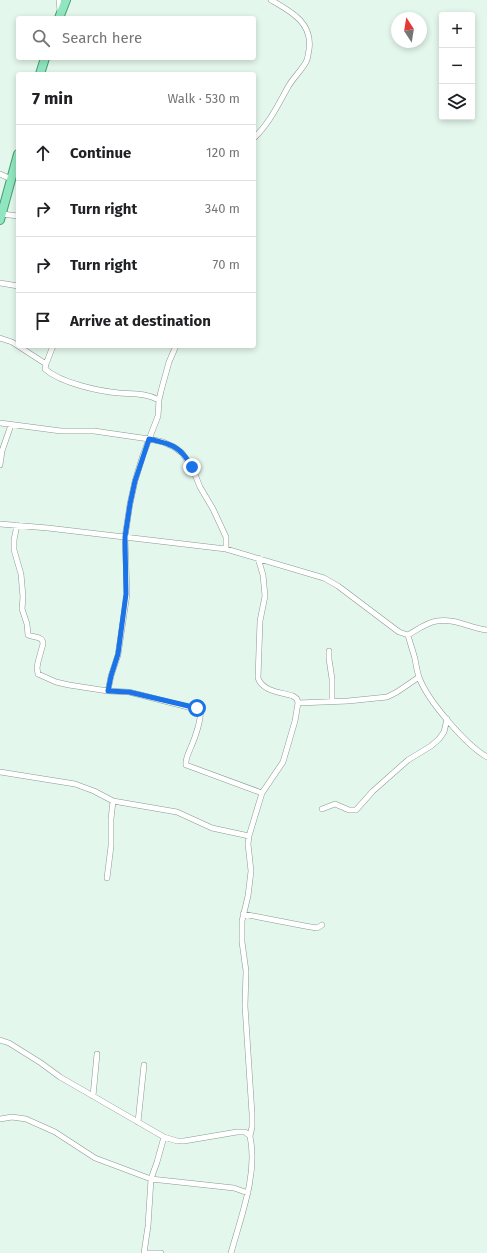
<!DOCTYPE html>
<html lang="en">
<head>
<meta charset="utf-8">
<style>
	:root { --surface:#fff; --page:#f2f2f2; --text:#202124; --muted:#757577; --line:#e0e0e0 }
	body { margin:0; font-family:"Fira Sans",sans-serif; background:var(--page); color:var(--text) }
	.controls { position:absolute; right:12px; top:12px; display:grid; overflow:hidden; border-radius:4px; box-shadow:0 2px 6px #0003 }
	.controls button { width:36px; height:36px; display:grid; place-items:center; padding:0; border:0; border-bottom:1px solid var(--line); background:var(--surface); color:var(--text); font:20px sans-serif }
	.compass { position:absolute; left:391px; top:12px; width:36px; height:36px; border-radius:50%; background:var(--surface); box-shadow:0 2px 6px #0003; rotate:348deg }
	.stop { position:absolute; width:12px; height:12px; margin:-9px; border:3px solid #1a73e8; border-radius:50%; background:#fff }
	.stop.end { background:#1a73e8; border-color:#fff; box-shadow:0 1px 4px #0008 }
	.list { margin:0; padding:0; list-style:none }
	h2 { display:flex; justify-content:space-between; align-items:center; height:52px; margin:0; padding:0 16px; font-size:17px }
	h2 small { font-size:13px; font-weight:400; color:var(--muted) }
	.list li { display:grid; grid-template-columns:26px 1fr auto; gap:12px; align-items:center; box-sizing:border-box; height:56px; padding:0 16px; border-top:1px solid var(--line) }
	.list b { display:block; font-size:15px; white-space:nowrap }
	.list em { font-size:13px; font-style:normal; color:var(--muted) }
	.icon { flex:none; width:22px; height:22px; fill:none; stroke:currentColor; stroke-width:2; stroke-linecap:round; stroke-linejoin:round }
	.map { position:relative; flex:none; width:487px; height:1253px; overflow:hidden }
	.search { position:absolute; background:var(--surface); box-shadow:0 2px 6px #0003; left:16px; top:16px; width:240px; height:44px; display:flex; align-items:center; gap:10px; box-sizing:border-box; padding:0 14px; border-radius:4px; color:var(--muted); font-size:15px }
	.panel { position:absolute; background:var(--surface); box-shadow:0 2px 6px #0003; left:16px; top:72px; width:240px; height:276px; border-radius:4px }
	.map>svg:first-child { display:block }
	.lines { fill:none; stroke-linecap:round; stroke-linejoin:round }
	.street-casing { stroke:#899a90; stroke-width:6 }
	.primary-casing { stroke:#409d72; stroke-width:10 }
	.street { stroke:#fff; stroke-width:5 }
	.primary { stroke:#92e6bf; stroke-width:8 }
	.route { stroke:#1a73e8; stroke-width:5 }
</style>
</head>
<body>
<div class="map">
<svg width="487" height="1253" viewBox="0 0 487 1253">
	<rect width="100%" height="100%" fill="#e4f7ec"/>
	<g class="lines">
		<defs>
			<path id="street" d="M59,0L60,11
				M254,138C269,124 278,105 288,87C293,78 301,71 306,62C308,59 308,54 309,50C313,23 292,12 271,0
				M0,174L11,179
				M2,214L18,216
				M0,283L18,286
				M0,338L12,342L46,364
				M53,346L46,364L45,369C61,383 98,391 119,393C134,394 146,393 159,400
				M0,423L61,431H94L149,439L163,442L174,447L182,453L192,467L200,487L213,509L226,537V549
				M0,465L2,451L11,425
				M0,524L48,528L226,549L324,578L338,586L399,632L408,635C417,630 427,622 437,621C454,618 470,628 487,630
				M17,525L14,540V550L21,574L23,597L22,609L27,624L28,635C35,638 43,636 43,644L38,662L37,668L38,674L56,682L69,685L108,691L129,692L200,710C202,718 195,738 191,747C189,752 185,759 186,765L262,793
				M408,635C410,643 413,651 415,659C416,665 417,671 419,677C427,700 466,745 487,757
				M329,651V659L332,679V701
				M108,691L111,676L118,655L127,594L125,537L130,504L135,481L143,455L158,416L159,400L161,391L169,362L176,346
				M298,703L348,701L387,697L397,692L419,677
				M0,772L75,784L94,791L113,801L177,812L212,828L249,836
				M322,809L335,804L349,810H356L373,791L408,760L431,746L439,739L444,732L447,719
				M107,878L111,846V819L113,801
				M243,914L305,926L317,928L322,925
				M0,1040L9,1043L41,1063L60,1077L164,1137L177,1141H184L237,1132H245L250,1136C258,1174 241,1216 231,1253
				M93,1096L97,1054
				M0,1119L12,1117L26,1119L55,1132L95,1158L151,1179L234,1188L248,1193
				M138,1122L144,1065
				M250,1136L252,1127V1114L245,1006L246,971L242,942V921L248,896L251,871L248,844L249,836L262,793L283,762L295,721L298,703L297,699L293,696C281,692 263,692 258,678L260,621L265,596L263,575L258,558
				M144,1253L148,1226L151,1179L157,1162L164,1137
				M148,1253H161"/>
			<path id="primary" d="M59,18L66,0
				M40,74L45,58
				M0,220L18,154"/>
		</defs>
		<!-- street casing -->
		<use href="#street" class="street-casing"/>
		<!-- primary casing -->
		<use href="#primary" class="primary-casing"/>
		<!-- street -->
		<use href="#street" class="street"/>
		<!-- primary -->
		<use href="#primary" class="primary"/>
	</g>
	<g class="lines">
		<!-- route -->
		<path class="route" d="M192,467C189,462 186,457 182,453C174,444 161,442 149,439L135,481L130,504L125,537L126,594L118,654L111,676L108,691L129,692L197,708"/>
	</g>
</svg>
<div class="controls">
<button>+</button>
<button>−</button>
<button><svg class="icon" aria-label="layers" viewBox="0 0 24 24"><path d="M12 4l9 5-9 5-9-5zM3 14l9 5 9-5"/></svg></button>
</div>
<svg class="compass" viewBox="-18 -18 36 36"><path d="M0-13l5 13h-10z" fill="#e53935"/><path d="M0 13l5-13h-10z" fill="#757577"/></svg>
<div class="stop" style="left:197px;top:708px"></div>
<div class="stop end" style="left:192px;top:467px"></div>
<div class="search"><svg class="icon" aria-label="search" viewBox="0 0 24 24"><circle cx="10" cy="10" r="6"/><path d="M15 15l6 6"/></svg>Search here</div>
<section class="panel">
<h2>7 min<small>Walk · 530 m</small></h2>
<ul class="list">
<li><svg class="icon" aria-label="ahead" viewBox="0 0 24 24"><path d="M12 20V5M6 11l6-6 6 6"/></svg><div><b>Continue</b></div><em>120 m</em></li>
<li><svg class="icon" aria-label="right" viewBox="0 0 24 24"><path d="M7 20v-9h11M14 6l5 5-5 5"/></svg><div><b>Turn right</b></div><em>340 m</em></li>
<li><svg class="icon" aria-label="right" viewBox="0 0 24 24"><path d="M7 20v-9h11M14 6l5 5-5 5"/></svg><div><b>Turn right</b></div><em>70 m</em></li>
<li><svg class="icon" aria-label="arrive" viewBox="0 0 24 24"><path d="M6 21V4h12l-3 4 3 4H6"/></svg><div><b>Arrive at destination</b></div></li>
</ul>
</section>
</div>
</body>
</html>
